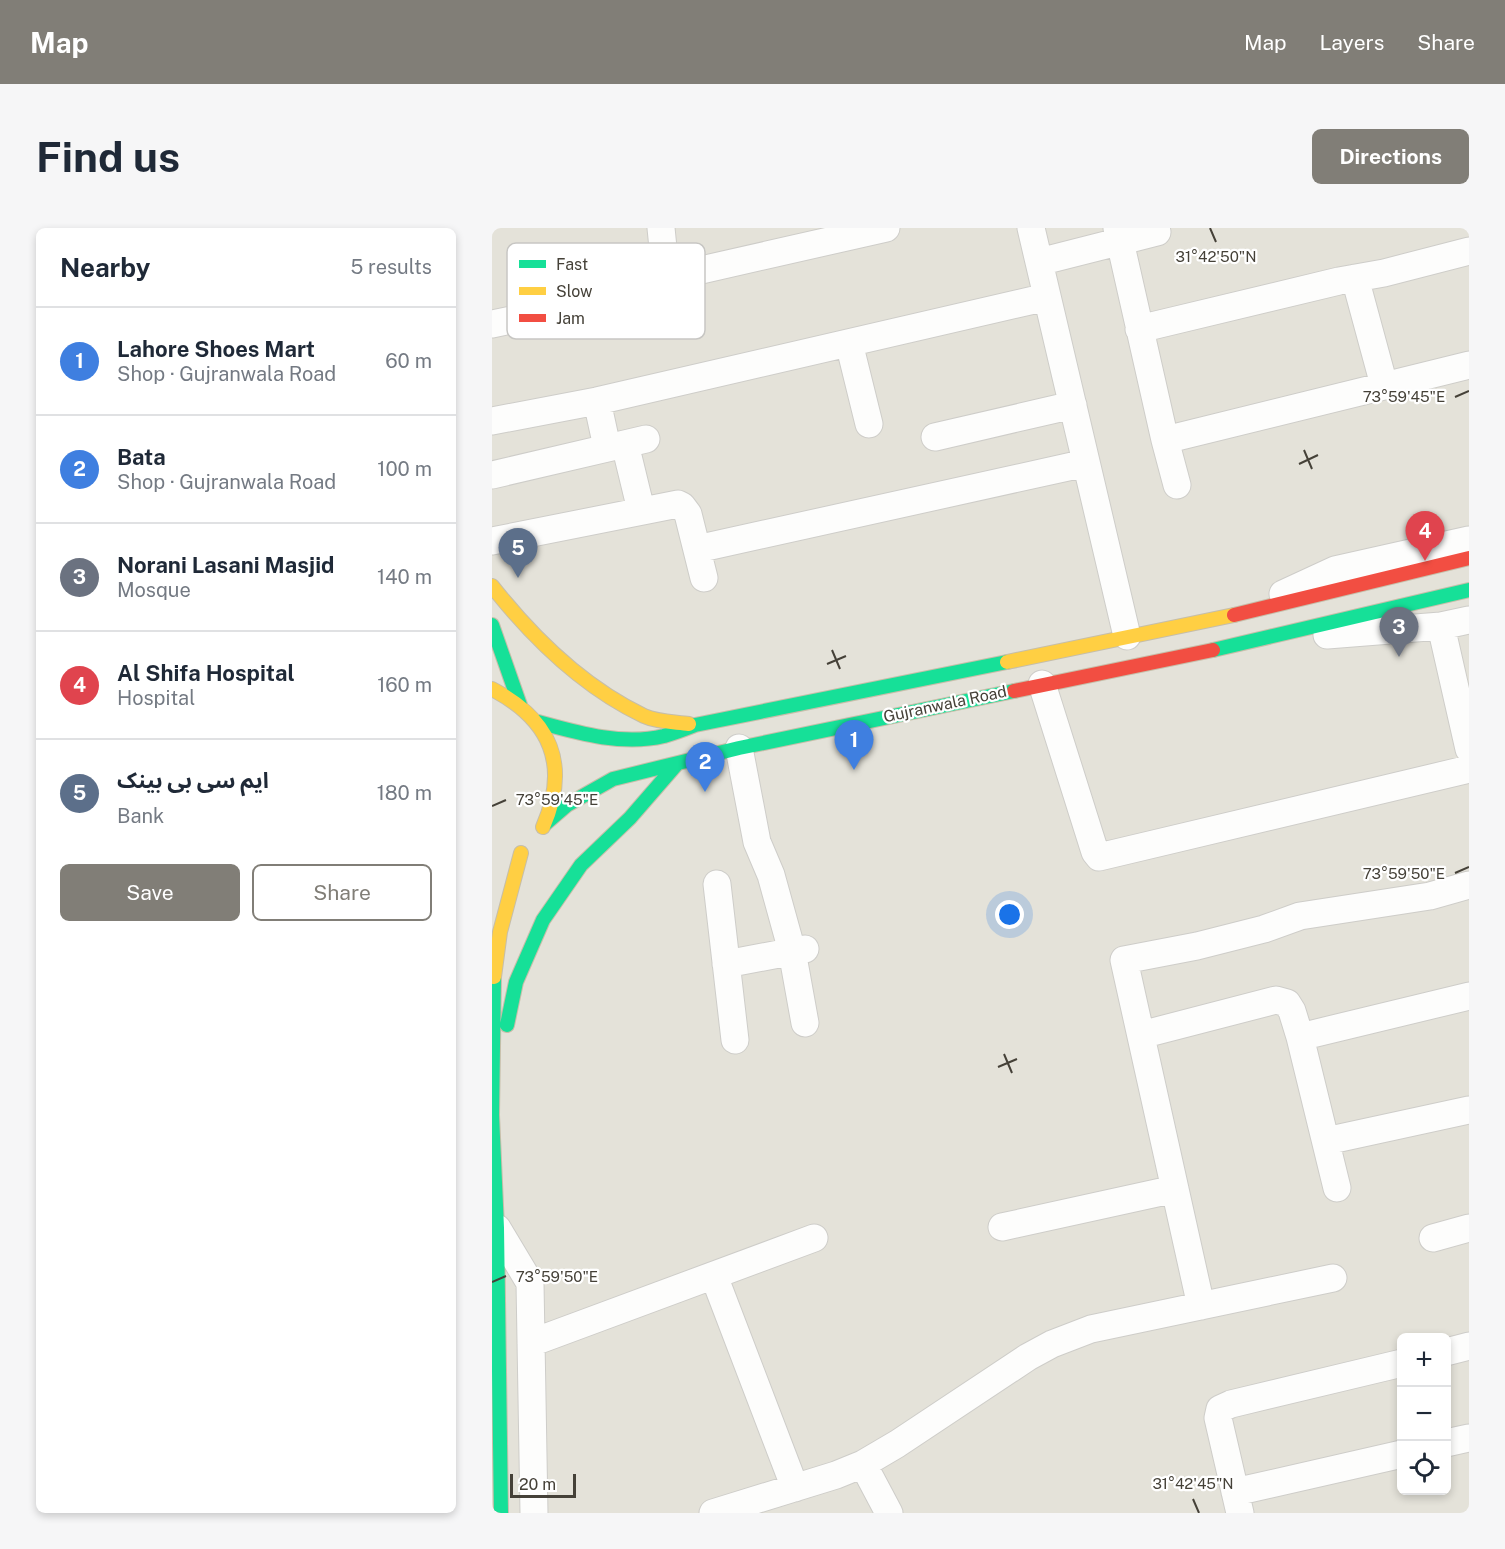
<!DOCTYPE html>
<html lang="en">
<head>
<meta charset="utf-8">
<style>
	:root { --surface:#fff; --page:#f6f6f7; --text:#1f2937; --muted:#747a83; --line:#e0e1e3; --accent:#817e77 }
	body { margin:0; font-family:"Public Sans","Noto Sans Arabic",sans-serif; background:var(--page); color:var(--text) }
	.controls { position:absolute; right:18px; bottom:18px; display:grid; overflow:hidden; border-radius:9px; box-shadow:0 3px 9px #0003 }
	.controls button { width:54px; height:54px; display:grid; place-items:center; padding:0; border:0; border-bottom:2px solid var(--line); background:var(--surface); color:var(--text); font:30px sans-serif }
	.scale { position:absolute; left:18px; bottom:15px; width:66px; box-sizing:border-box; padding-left:6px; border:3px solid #454138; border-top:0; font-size:16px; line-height:21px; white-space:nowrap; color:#454138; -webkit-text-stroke:4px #fff; paint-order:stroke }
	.you { position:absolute; left:518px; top:687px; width:21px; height:21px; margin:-15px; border:4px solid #fff; border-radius:50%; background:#1a73e8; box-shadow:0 0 0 9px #1a73e833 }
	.badge { display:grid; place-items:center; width:39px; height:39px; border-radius:50%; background:var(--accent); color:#fff; font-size:20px; font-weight:700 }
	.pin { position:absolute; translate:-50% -50px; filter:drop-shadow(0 2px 3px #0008) }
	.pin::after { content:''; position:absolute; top:32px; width:21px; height:18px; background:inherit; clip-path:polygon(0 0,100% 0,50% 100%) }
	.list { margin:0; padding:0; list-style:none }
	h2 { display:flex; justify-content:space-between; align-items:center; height:78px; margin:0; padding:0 24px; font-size:26px }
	h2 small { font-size:20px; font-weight:400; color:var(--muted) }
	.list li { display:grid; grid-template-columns:39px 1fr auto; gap:18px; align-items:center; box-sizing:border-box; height:108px; padding:0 24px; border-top:2px solid var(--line) }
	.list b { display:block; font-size:22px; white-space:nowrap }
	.list p { margin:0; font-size:20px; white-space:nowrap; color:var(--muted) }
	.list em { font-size:20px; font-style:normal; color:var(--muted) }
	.actions { display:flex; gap:12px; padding:18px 24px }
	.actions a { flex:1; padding:14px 0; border:2px solid var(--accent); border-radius:9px; text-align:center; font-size:21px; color:var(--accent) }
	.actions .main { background:var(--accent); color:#fff }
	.icon { flex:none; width:33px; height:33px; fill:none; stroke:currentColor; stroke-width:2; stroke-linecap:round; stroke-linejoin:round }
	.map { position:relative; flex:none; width:977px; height:1285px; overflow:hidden; border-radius:9px }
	header { display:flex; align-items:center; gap:36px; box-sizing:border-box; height:84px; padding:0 30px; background:var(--accent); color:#fff }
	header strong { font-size:28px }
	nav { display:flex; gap:33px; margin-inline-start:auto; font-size:21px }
	.intro { display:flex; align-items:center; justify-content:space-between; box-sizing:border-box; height:144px; padding:0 36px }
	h1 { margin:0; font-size:42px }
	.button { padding:15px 27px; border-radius:9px; background:var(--accent); color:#fff; font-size:21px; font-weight:700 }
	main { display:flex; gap:36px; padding:0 36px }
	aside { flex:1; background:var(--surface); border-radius:9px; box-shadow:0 3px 9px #0003 }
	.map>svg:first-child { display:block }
	.residential { fill:#e4e2d9; fill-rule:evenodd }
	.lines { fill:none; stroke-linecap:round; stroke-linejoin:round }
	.street-casing { stroke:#cecdc9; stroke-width:29 }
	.fast-casing { stroke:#c6bea9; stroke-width:16 }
	.slow-casing { stroke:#c6bea9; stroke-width:16 }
	.jam-casing { stroke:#c6bea9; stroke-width:16 }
	.street { stroke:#fdfdfc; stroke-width:27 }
	.fast { stroke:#16e098; stroke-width:14 }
	.slow { stroke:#ffcf43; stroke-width:14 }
	.jam { stroke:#f24e42; stroke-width:14 }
	.ticks { fill:none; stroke:#454138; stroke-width:2 }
	.labels { text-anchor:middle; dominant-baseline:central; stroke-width:4.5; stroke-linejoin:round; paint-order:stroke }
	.street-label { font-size:16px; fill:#454138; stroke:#fff }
	.key { fill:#fff; stroke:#c7c6c3; stroke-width:1.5 }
	.key-label { font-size:16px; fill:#454138 }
	.ticks-label { font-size:15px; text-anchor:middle; fill:#454138; stroke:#fff; stroke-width:4.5; stroke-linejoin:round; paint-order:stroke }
</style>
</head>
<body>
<header>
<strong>Map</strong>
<nav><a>Map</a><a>Layers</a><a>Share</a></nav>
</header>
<div class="intro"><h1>Find us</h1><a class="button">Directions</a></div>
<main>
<aside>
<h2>Nearby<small>5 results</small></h2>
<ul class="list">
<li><span class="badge" style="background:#3f7fe0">1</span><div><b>Lahore Shoes Mart</b><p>Shop · Gujranwala Road</p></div><em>60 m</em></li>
<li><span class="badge" style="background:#3f7fe0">2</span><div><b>Bata</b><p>Shop · Gujranwala Road</p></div><em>100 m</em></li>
<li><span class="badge" style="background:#6b7280">3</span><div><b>Norani Lasani Masjid</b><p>Mosque</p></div><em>140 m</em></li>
<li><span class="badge" style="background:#e0444e">4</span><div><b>Al Shifa Hospital</b><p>Hospital</p></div><em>160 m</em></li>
<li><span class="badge" style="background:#5c6f8a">5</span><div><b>ایم سی بی بینک</b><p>Bank</p></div><em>180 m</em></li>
</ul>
<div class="actions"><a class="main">Save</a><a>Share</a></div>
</aside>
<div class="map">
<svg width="977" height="1285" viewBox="0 0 977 1285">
	<rect width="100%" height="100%" fill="#f1f0eb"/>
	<!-- residential -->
	<path class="residential" d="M0,0H977V1285H0ZM910,1110H954V1262H910Z"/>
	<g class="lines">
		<defs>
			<path id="street" d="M169,0L174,50
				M539,0L635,408
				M625,0L673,212L685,257
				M547,34L665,4
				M863,50L892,157
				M0,96L73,81L123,64L174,50L394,0
				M647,101L847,53L892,45L977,23
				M357,115L377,196
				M105,173L115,219
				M0,193L105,173L555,69
				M443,209L581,177
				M673,212L977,137
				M133,216L149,282
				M0,247L154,211
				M0,313L186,276L190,278L196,286L212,350
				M205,321L594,235
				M791,366L843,342L977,312
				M949,398L977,521
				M835,407L949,398L977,392
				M550,456L603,624L607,629L977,541
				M247,520L265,614L279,647L300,723L313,795
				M225,656L243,812
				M234,736L313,721
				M649,807L784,772L795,775L800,783L808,809L845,960
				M808,809L977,768
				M834,913L977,882
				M510,999L683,961
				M5,1000L38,1055L42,1285
				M941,1010L977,1000
				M222,1048L303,1260
				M709,1078L632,732L705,718L772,701L808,688L938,668L977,657
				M39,1115L322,1010
				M954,1124L977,1118
				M954,1215L977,1210
				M371,1236L397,1285
				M743,1264L910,1226
				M221,1285L344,1247L371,1236L405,1216L536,1129L560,1116L599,1101L841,1050
				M748,1285L726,1190L728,1181L739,1176L910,1135"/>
			<path id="fast" d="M0,397L28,477
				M721,422L977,362
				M46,494C86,505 130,518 172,508C182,505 193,501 203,497L515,434
				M53,596L75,577L121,551L247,520L522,463
				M2,749L0,887L5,1000L9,1285
				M15,797L24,754L51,692L89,637L138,590L184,537"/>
			<path id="slow" d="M0,358C41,410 91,459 152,488C165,494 183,494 197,496
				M515,434L742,387
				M0,461C59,492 78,537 51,599
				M2,749L8,704L29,625"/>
			<path id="jam" d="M742,387L977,330
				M522,463L721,422"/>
		</defs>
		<!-- street casing -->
		<use href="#street" class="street-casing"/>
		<!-- fast casing -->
		<use href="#fast" class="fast-casing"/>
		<!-- slow casing -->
		<use href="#slow" class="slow-casing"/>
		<!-- jam casing -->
		<use href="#jam" class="jam-casing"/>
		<!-- street -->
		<use href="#street" class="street"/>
		<!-- fast -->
		<use href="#fast" class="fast"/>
		<!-- slow -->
		<use href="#slow" class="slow"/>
		<!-- jam -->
		<use href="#jam" class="jam"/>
	</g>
	<!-- ticks -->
	<path class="ticks" d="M718,0L724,14M963,169L977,163M812,222L820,241M807,236L826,227M340,422L348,441M335,436L354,428M0,578L14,572M963,645L977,639M512,826L520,845M506,839L525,831M0,1054L14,1048M701,1271L707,1285"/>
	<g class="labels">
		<!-- street labels -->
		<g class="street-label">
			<text transform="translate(453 476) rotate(-12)">Gujranwala Road</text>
		</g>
	</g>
	<!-- legend -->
	<rect x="15" y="15" width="198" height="96" rx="9" class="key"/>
	<rect x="27" y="32" width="27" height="8" fill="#16e098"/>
	<rect x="27" y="59" width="27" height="8" fill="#ffcf43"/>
	<rect x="27" y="86" width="27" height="8" fill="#f24e42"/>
	<g class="key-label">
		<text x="64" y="42">Fast</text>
		<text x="64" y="69">Slow</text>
		<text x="64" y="96">Jam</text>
	</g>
	<g class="ticks-label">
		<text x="724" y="34">31°42'50"N</text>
		<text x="912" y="174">73°59'45"E</text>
		<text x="65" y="577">73°59'45"E</text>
		<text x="912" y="651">73°59'50"E</text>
		<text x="65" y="1054">73°59'50"E</text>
		<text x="701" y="1261">31°42'45"N</text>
	</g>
</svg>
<div class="controls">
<button>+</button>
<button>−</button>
<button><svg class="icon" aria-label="locate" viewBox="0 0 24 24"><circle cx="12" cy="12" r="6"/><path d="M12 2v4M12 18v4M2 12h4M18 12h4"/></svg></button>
</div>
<div class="scale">20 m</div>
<div class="you"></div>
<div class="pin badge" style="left:362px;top:542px;background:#3f7fe0">1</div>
<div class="pin badge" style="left:213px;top:564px;background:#3f7fe0">2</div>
<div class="pin badge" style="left:907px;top:429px;background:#6b7280">3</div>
<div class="pin badge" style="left:933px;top:333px;background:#e0444e">4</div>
<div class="pin badge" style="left:26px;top:350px;background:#5c6f8a">5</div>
</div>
</main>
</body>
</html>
